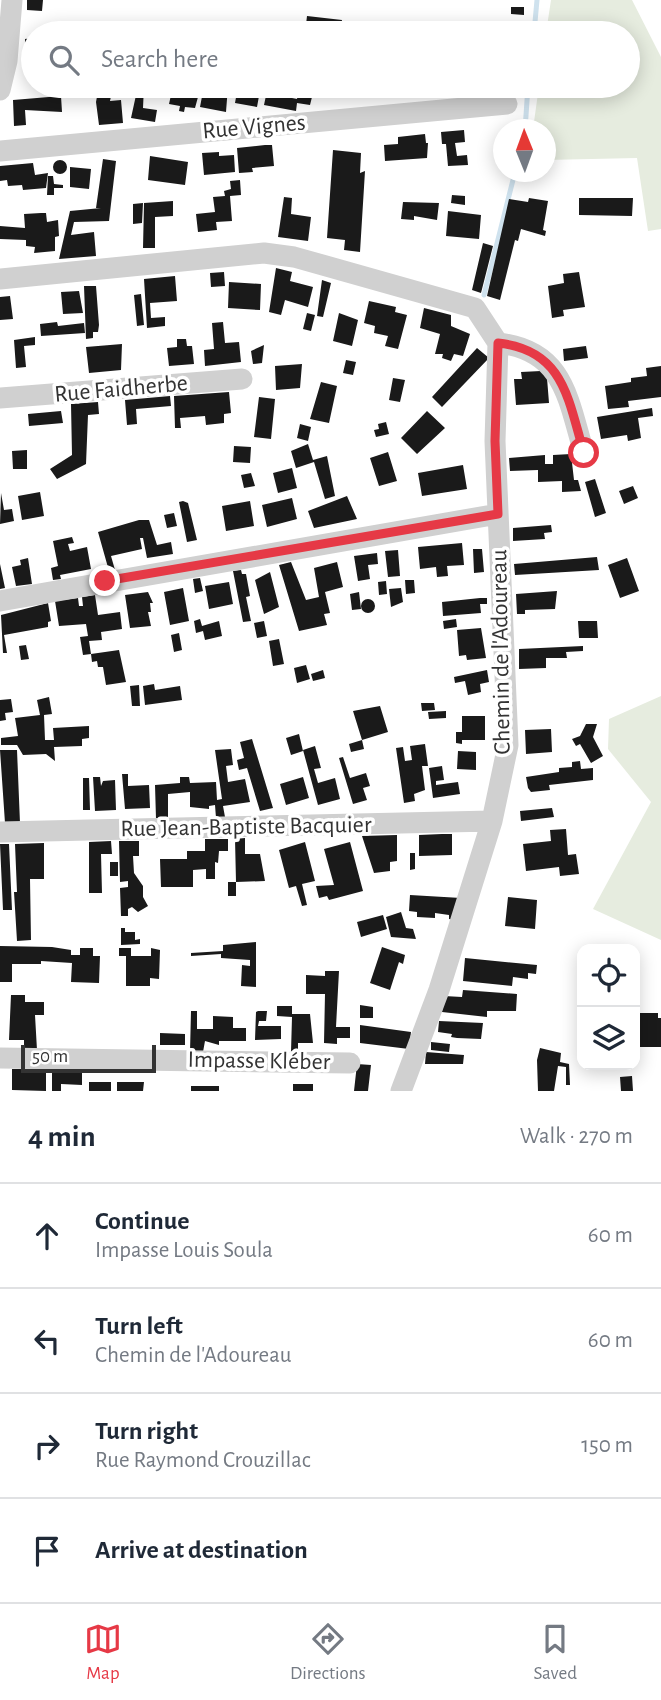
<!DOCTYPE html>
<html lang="en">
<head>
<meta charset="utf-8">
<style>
	:root { --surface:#fff; --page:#f6f6f7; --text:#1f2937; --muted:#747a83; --line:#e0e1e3; --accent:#e63946 }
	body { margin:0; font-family:"Alegreya Sans",sans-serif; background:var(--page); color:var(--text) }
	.controls { position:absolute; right:21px; bottom:21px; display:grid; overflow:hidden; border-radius:14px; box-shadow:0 4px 18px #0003 }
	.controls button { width:63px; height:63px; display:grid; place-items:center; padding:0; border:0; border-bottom:2px solid var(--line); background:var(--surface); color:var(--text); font:35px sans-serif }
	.compass { position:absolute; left:493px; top:119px; width:63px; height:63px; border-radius:50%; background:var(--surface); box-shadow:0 4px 18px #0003; rotate:359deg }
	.scale { position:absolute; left:21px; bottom:18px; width:135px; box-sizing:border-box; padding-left:7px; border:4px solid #333; border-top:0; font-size:19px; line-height:24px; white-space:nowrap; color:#333; -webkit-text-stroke:5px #fff; paint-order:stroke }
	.stop { position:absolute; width:21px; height:21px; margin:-16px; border:5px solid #e63946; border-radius:50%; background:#fff }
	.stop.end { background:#e63946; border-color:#fff; box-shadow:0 2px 7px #0008 }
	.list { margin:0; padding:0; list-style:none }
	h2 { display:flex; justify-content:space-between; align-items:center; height:91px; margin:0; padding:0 28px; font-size:30px }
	h2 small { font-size:23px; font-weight:400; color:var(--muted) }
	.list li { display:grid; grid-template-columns:46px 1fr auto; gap:21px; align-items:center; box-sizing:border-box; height:105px; padding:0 28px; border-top:2px solid var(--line) }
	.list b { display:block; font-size:26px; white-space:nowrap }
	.list p { margin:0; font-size:23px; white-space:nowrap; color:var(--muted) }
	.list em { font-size:23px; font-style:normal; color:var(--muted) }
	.icon { flex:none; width:38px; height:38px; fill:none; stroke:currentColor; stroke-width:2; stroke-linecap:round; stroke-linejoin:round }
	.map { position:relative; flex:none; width:661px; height:1091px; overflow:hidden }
	.search { position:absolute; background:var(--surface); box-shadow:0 4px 18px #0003; left:21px; right:21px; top:21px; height:77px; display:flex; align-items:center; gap:18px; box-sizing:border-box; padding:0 24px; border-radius:38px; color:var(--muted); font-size:26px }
	.sheet { height:511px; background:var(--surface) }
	nav { display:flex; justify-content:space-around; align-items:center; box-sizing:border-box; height:98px; border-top:2px solid var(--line); background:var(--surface); font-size:19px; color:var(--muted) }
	nav a { display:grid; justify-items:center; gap:4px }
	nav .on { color:var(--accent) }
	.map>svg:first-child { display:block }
	.green { fill:#e6ecdf }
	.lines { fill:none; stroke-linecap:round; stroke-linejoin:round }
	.stream { stroke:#cfe2ee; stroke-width:5 }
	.building { fill:#1a1a1a }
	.minor { stroke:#d0d0d0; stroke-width:21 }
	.route { stroke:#e63946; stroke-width:9 }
	.labels { text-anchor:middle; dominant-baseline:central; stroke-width:7; stroke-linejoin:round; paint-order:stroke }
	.street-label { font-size:24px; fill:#333; stroke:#fff }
</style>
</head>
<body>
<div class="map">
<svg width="661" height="1091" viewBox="0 0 661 1091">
	<rect width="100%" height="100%" fill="#fff"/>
	<!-- green -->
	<path class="green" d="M551,0H632L661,57V229L648,231L637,158L546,160V130L533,129L539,86H628V33H546Z
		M661,696V940L593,909L651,802L608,749L609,719Z"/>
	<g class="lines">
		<!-- stream -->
		<path class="stream" d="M534,33L537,0
			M525,130L528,86
			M484,295L515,172"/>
	</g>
	<!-- building -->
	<path class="building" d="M27,0H43L42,11L27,10Z
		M511,7H524V15L511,14Z
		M307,16L342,20L340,33H305Z
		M33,38V61L26,62L25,39Z
		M99,86L113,87L110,101L121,100L123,123L99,125L96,102Z
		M138,86H144L143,108L157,110L155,122L131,118Z
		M173,86H189L188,95L198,97L195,108L185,107L184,112L179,111L180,106L169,104Z
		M204,86H228L226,112L200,107Z
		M238,86H247L246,93L259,96L257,107L235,103Z
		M268,86L283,87L282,96L297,99L299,86H327L325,98L312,97L310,105L297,103L296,111L264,105Z
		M61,96L62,112L25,110L26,125L14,126L13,100Z
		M464,130L465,142L455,143L457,156L467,155L468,165L448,166L446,144H442L441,132Z
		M425,134L426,143H428L427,158L385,161L384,145L398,144V137Z
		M265,145H272L274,166L252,168L253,172L239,173L237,148Z
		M333,150L361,153L360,173L365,171L360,252L344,250L345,240L327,238Z
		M219,152V156L234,155L235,172L204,175L202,153Z
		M150,156L188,162L185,185L148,180Z
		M103,159L116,161L109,221L74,222L71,235L94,232L96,256L59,259L70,211L101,208H96Z
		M53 167a7 7 0 1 1 14 0a7 7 0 1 1-14 0Z
		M33,163L35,175L48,173L46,188L23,190L22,185L8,186L7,180L0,181V166Z
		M70,167L91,169L89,189L70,187Z
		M48,176H53L54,184L63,185V188H54V195H47Z
		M240,180L241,195L230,196L232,221L216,222L217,230L198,232L196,214L215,212L213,197L225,196L224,191L231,189L230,181Z
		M452,195L465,196V205L451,203Z
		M284,197L292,198L291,214L311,217L308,241L278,237Z
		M529,198L548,201L543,230L546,231L545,236L521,229L518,241L515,240L500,300L487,296L509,199L528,202Z
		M579,198H633L632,216L579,215Z
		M173,201V216L155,217V248H143L144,203Z
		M403,202L439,203L437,220L414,216V220L401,219Z
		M143,203L142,223L133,224V204Z
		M448,211L481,215L479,239L446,236Z
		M41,213H46L47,222L58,220L59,236L55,237V251L34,253L35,247L26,246V240L0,239V226L25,228L24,214Z
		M483,243L493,246L481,293L472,290Z
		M276,268L292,272L290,281L313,287L308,307L285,300L281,315L269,312Z
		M224,272L225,286L211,287L210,273Z
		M579,272L585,307L563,310L564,316L552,318L548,286L564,283L563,274Z
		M175,276L177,301L150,303L151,318L165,317V326L147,328L144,279Z
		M322,280L331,283L323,317L317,316Z
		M229,282L261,284L260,310L228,308Z
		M84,286H96L99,325L98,332H93V338L86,339Z
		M79,291L83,313L63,314L61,292Z
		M141,294L144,325L137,326L134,295Z
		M10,296L13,319L0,320V297Z
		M369,301L396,307L395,312L407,315L398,349L385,346L388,336L374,333L375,326L364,323Z
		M424,308L451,315V326L470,334L463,356L454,354L451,361L442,358L443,354H435L440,334L420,328Z
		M307,313L315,315L311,331L303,329Z
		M339,313L358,320L352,346L333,341Z
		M57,322L58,326L84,323L85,333L41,336L40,324Z
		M223,322L225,343L239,342L241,362L205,366L204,350L214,349L212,323Z
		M35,337V345L24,346L26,367L16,368L14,340Z
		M177,339H186L187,346H192L194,364L169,366L167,348L177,347Z
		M122,344L121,370L89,373L86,347Z
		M264,345L262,363L253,364L251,351Z
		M586,346L588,358L564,361L563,349Z
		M477,348L489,358L442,407L432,397Z
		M346,360L356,362L353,375L343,373Z
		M302,364L300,388L276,390L275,366Z
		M661,366V397L628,401L629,407L608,409L605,386L631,382V378L647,376L646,368Z
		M541,371L547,378L549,403L516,405L514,379H522L521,372Z
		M393,378L405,380L400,402L389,400Z
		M321,382L337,386L329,423L310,419Z
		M229,392L231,413L224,414V423L206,425L205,416L180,418L181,428H175L174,396Z
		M170,396L171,406L136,409L137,424L127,425L125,400Z
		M259,397L275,399L271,439L254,437Z
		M98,402L99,414L88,415L86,464L57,479L50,469L72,455L71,404Z
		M652,408L653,416L638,418L641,438L628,441L627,435L601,439L597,417Z
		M61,411L63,423L29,426L28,414Z
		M427,411L445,428L417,454L401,438Z
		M386,422L389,434L376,437L374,430L379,429L378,424Z
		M300,424L311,427L308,441L297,438Z
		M308,444L313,460L327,456L335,496L325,499L314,462L296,468L291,451Z
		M234,446L251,447L250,463L233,462Z
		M27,450V469H13L12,451Z
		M388,452L397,481L379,486L370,458Z
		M571,454L574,480H578L581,491L562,492V481L538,482V470L510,471L509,458L545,455V464H553V455Z
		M463,465L467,489L422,496L418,473Z
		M292,468L297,488L278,493L273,473Z
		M251,473L255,486L244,488L241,475Z
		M595,479L606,513L595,517L585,482Z
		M633,486L638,498L624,504L619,491Z
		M40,492L44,516L22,520L18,496Z
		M1,493L4,510L12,509L14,521L0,524Z
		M347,496L357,519L314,528L308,511Z
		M292,498L297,519L267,527L262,505Z
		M183,501L188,503L197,540L187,542L179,502Z
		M250,501L254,526L226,531L222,506Z
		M174,513L177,526L167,528L164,515Z
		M139,520H149L157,545L171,542L173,554L147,558L143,538H140L142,549L111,556L115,570L109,571L98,532Z
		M551,525L552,532L544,533L545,539L513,541V528Z
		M72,537L74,543L68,544L70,551L87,547L91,569L60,575L61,579L53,580L51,568L58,566L53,541Z
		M462,543L464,565L447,566L448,576L437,577L436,567L420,569L418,547Z
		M473,549H482L484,572L474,573Z
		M398,550L400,576L388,577L385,551Z
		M377,553L378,564L368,565L370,579L358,581L354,556Z
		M597,557L599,570L515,575L514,564Z
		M28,558L32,584L16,586L12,567L21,565L20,560Z
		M627,558L639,591L620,598L608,565Z
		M291,562L306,600L319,597L314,568L337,562L343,587L325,592L330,613L324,614L327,625L299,631L279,565Z
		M0,564L5,588L0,589Z
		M241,570L242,574H246L250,596L246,597L251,621L243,622L233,571Z
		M270,572L279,607L264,614L255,580Z
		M200,578L203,591L195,593L193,579Z
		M405,580H414L415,593L406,594Z
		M386,581L387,594L379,595L378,582Z
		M229,582L233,604L209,609L205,586Z
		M183,588L189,621L170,625L164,592Z
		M401,588L403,602L391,607L389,589Z
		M557,591L555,609L525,610V614H517L516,594Z
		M148,592L153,603H150L151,612H148L151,626L130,628L125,595Z
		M359,592L361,609L352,610L350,594Z
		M95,595L98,615L120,612L122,629L101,632L102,640L89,641L91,654L83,655L80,637L88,636L86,624L59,626L55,601L78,598L79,606H83L82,597Z
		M480,598H487V604H480L481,613L443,616L442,602Z
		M361 606a7 7 0 1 1 14 0a7 7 0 1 1-14 0Z
		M48,603L51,621L48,622V627L4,635L7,653H3L1,615Z
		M200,619L202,626L219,621L222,636L205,640L203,631L196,633L194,621Z
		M456,619L457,627L444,629L443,621Z
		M264,621L267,636L257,638L254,623Z
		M578,621H597L598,638H579Z
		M481,628L486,658L467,660L466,655L459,656L457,630Z
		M179,633L182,650L174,652L171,635Z
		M279,639L284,664L273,666L269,641Z
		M26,645L29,659L21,660L19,646Z
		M583,646V651L566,652L567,658H546V668L519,669V649Z
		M119,650L126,682L106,685L103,667H98L97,661L92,662L91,654Z
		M306,665L310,679L297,683L294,668Z
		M323,670L325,678L313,681L311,674Z
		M487,670L489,682L480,684L481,692L468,695L465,681L455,683L454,677Z
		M154,684L155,690L180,686L182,700L145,705L143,686Z
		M139,685L140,706H132L130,686Z
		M49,697L52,714L44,715L45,740H54L53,728L89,726V738L82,739V746L54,747L55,761L46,754L23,755L17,745H1V738L18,736L15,718L40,715L37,700Z
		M11,699L13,712L5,713L6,720L0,721V700Z
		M421,703H434L435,710L422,711Z
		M380,706L388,732L362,740L353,711Z
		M446,711V718L429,719L428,712Z
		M462,716H485V740H462V744L456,743V732H462Z
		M586,724H597L593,737L603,756L591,763L580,744L576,746L572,739L580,736Z
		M551,729L552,752L526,754L525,730Z
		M299,734L303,751L291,755L286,738Z
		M252,739L273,808L260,811L247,768L239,770L237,760L244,758L240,742Z
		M362,740L364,749L351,752L349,744Z
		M425,744L428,766H422L425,790L414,794L415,801L404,803L396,748L403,747L405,761L412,760L410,746Z
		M315,746L321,768L314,769L318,783L335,778L340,799L318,805L303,750Z
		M231,749L233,765L226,766L228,782L245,779L250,802L223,806L225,817L216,818L215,805L209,806V809L190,807V792L168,794V819H156L155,785L180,783V777H189L190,783L216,782L217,800L222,799L215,750Z
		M0,750H17L20,823H5Z
		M458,751L476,752V770L457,769Z
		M343,757L350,778L366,773L370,786L363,788L367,800L353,804L339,758Z
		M580,761L581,769L593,768V780L549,785L550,790L531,792L528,788L526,777L559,772V768L572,767V762Z
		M442,766L444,780L436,781V785L458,782L460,794L433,798L429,768Z
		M122,774H128V786L149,785L150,808L125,809Z
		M93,777H100L101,786L103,781L115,780L116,810L95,811Z
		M303,777L309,798L286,805L280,784Z
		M83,778H89L90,810H83Z
		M552,808L554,817L521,821L520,811Z
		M566,829L568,855L576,854L579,874L560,876L559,867L526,871L523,844L551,841L550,830Z
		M442,834H452V855L419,856V835Z
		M397,835V861L390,862V871L374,873L362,836Z
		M245,838V854H260L265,881L236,882L235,839Z
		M205,839H228V851H219L218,863L215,862V879H206V869L193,870V887H161L160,859H187V851H205Z
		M111,841L112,854H101L102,893H89V842Z
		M119,841H139V856H133L134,873L143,886V897L148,906L138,912L132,907L128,909V916H121L120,888L128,887V881L120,882Z
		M305,842L315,881L302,884L307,905L302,906L296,886L289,888L279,850Z
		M350,842L363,891L329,900L327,896L319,898L316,886L334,885L324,849Z
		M44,843V879H30L31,940L17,941L14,892H17L15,844Z
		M0,844H9L12,910H3Z
		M410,853H415V869L410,870Z
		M110,862H118V876H110Z
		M228,882H236V896H228Z
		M410,895L461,898L454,920L449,919V915L435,913V918L417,917V912L409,911Z
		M508,897L537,900L535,929L505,926Z
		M401,912L406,928L413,929L416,939L391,937L386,917Z
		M383,915L387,929L361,937L357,922Z
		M121,928H125V932H135V940L140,939V944L121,945Z
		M256,942V987L241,986L242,965L250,966V960L221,958V954L191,956V953L223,951V945Z
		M0,946L52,947L71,950V955H80V948H93V956H100L99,983L71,982L72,963L41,961V964H12V982H0Z
		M382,947L405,955L403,964L399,962L390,990L370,983Z
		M119,948H131V956H151V948L160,950L159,979L150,978V986H126V956H119Z
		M465,958L537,965L536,974L528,973V979L513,977L512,986L463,981Z
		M325,971H339L336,1027H350V1038H337V1044L324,1043L325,994H306V975L325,976Z
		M463,990L517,994L516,1011H487V1017L442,1012L444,996L462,997Z
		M11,995H25V1002H44V1015H35L37,1050H24V1040H9Z
		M360,1005L373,1007V1018H360Z
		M277,1006H292V1014H310L313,1043H298V1052H291L292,1017L277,1016Z
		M191,1011H197V1029H213V1016L233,1017V1028H246V1041H219V1045L205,1041L203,1052H190Z
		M258,1011H267L266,1021H259L258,1026H281V1039L255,1040L256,1012Z
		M640,1013H658V1018H661V1047H640Z
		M439,1021L483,1023L481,1039L457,1038L451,1037L452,1034L438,1032Z
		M360,1025L411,1032L409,1049L360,1043Z
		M160,1033L185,1034V1045H160Z
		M431,1042L450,1044L449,1052L431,1050Z
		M540,1048L561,1053L560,1062L569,1064L570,1085H566V1067L558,1066L554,1091H538L537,1060Z
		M426,1052L464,1055L463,1064H425Z
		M357,1064L371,1065L368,1091H354Z
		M12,1069H46V1091L12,1090Z
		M52,1069L82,1071V1085L61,1084V1091H52Z
		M632,1076L633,1091H621L620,1077Z
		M89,1082H111V1091H89Z
		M117,1082H144L143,1091H117Z
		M293,1084H313V1091H293Z
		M191,1086H219V1091H191Z"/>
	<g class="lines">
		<!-- minor -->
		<path class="minor" d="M0,90L7,61L12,0
			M0,151L507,104
			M0,279L264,253L294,257L475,308L498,343L495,441L508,745L492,821L439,990L401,1091
			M498,343C564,350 568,399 584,453
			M0,398L242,379
			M0,601L498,514
			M0,832L492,821
			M0,1058L350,1063"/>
	</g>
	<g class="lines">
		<!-- route -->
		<path class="route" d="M105,581L498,514L495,441L498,343C564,350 568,399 584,453"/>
	</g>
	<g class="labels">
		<!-- street labels -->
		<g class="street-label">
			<text transform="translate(254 127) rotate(-5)">Rue Vignes</text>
			<text transform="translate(121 389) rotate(-5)">Rue Faidherbe</text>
			<text transform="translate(501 652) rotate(-91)">Chemin de l'Adoureau</text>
			<text transform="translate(246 827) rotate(-1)">Rue Jean-Baptiste Bacquier</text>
			<text transform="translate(259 1061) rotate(1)">Impasse Kléber</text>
		</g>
	</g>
</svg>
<div class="controls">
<button><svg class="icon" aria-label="locate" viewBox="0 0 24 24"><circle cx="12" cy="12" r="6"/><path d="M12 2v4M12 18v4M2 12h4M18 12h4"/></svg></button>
<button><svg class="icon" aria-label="layers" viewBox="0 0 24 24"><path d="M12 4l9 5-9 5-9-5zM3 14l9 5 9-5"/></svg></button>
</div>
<svg class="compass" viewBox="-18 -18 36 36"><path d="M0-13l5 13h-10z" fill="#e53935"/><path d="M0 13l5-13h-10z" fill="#747a83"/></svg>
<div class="scale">50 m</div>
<div class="stop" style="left:584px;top:453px"></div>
<div class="stop end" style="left:105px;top:581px"></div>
<div class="search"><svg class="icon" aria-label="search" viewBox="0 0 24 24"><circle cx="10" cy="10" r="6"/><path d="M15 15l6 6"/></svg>Search here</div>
</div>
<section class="sheet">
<h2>4 min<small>Walk · 270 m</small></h2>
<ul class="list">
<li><svg class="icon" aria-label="ahead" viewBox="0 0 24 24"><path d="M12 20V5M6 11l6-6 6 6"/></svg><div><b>Continue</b><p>Impasse Louis Soula</p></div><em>60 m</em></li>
<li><svg class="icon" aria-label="left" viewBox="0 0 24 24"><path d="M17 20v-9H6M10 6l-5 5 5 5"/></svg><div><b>Turn left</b><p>Chemin de l'Adoureau</p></div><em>60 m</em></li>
<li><svg class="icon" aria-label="right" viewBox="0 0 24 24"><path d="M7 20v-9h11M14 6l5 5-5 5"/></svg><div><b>Turn right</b><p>Rue Raymond Crouzillac</p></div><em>150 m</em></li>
<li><svg class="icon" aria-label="arrive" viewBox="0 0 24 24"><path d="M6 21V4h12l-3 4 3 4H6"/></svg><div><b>Arrive at destination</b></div></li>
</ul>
</section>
<nav>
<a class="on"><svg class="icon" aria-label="map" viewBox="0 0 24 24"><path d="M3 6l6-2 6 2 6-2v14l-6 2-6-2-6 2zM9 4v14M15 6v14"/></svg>Map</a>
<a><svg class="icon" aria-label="directions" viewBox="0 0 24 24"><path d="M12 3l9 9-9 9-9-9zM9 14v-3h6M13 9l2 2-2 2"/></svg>Directions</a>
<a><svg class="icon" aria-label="saved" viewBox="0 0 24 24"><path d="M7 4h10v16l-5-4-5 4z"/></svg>Saved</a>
</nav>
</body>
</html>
